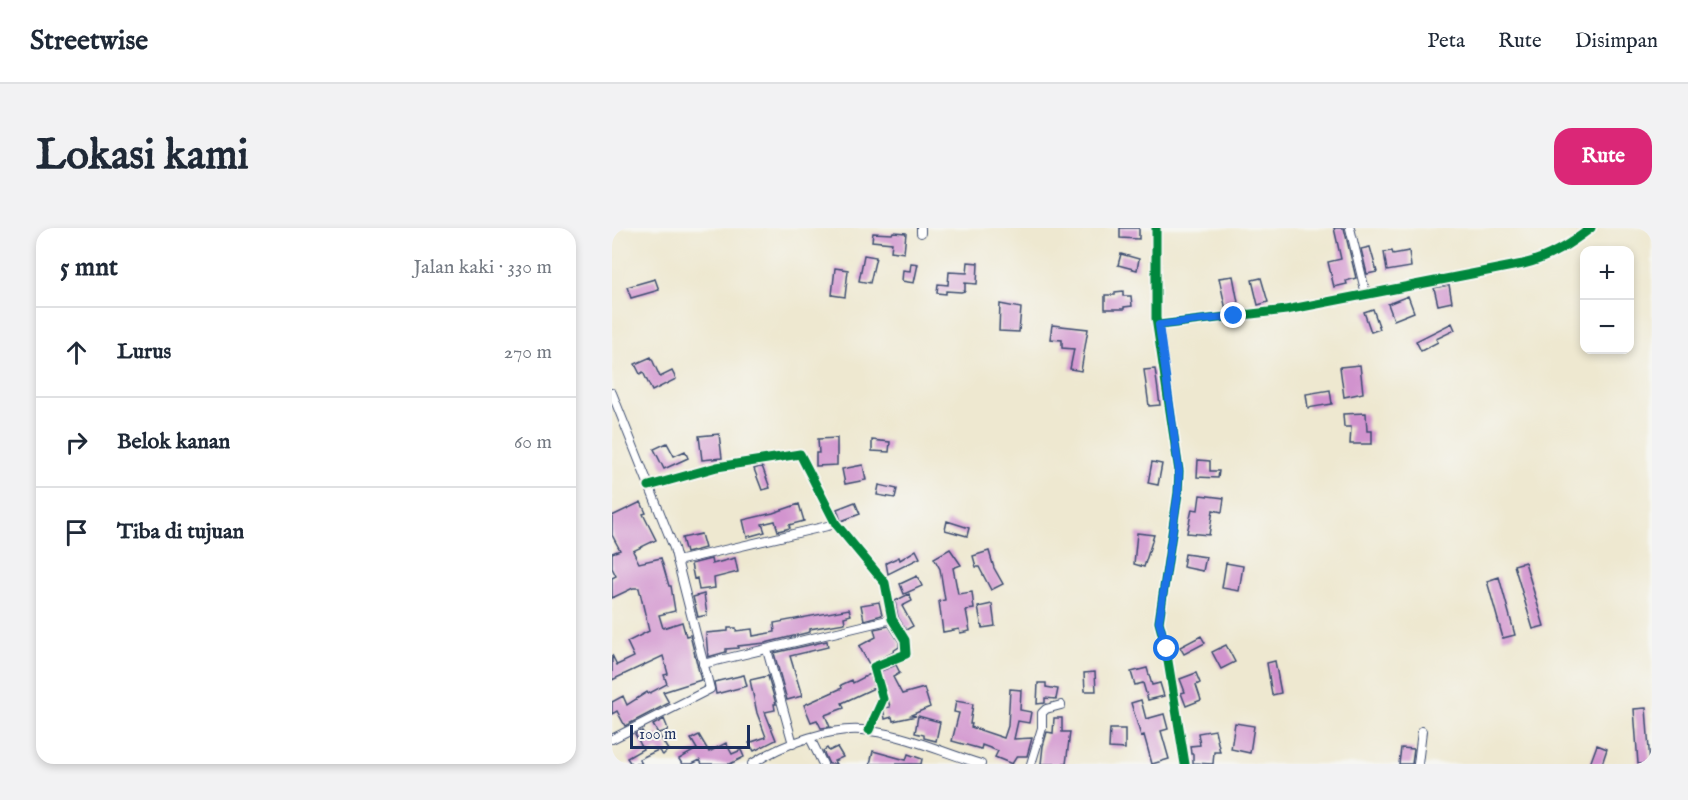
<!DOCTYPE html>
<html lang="id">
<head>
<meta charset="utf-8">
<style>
	:root { --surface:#fff; --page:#f2f2f3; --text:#1f2937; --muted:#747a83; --line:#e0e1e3; --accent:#db2777 }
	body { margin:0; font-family:"IM FELL English",serif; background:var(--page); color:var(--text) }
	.controls { position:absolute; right:18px; top:18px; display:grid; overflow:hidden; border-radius:12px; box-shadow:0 3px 9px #0003 }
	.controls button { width:54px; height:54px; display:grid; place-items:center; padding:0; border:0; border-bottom:2px solid var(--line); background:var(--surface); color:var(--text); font:30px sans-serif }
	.scale { position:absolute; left:18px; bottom:15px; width:120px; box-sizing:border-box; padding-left:6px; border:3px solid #1b2f5e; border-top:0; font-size:16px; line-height:21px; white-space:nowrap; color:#1b2f5e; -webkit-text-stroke:4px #f6f6f2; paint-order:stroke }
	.stop { position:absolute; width:18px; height:18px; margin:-14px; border:4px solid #1a73e8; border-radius:50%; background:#fff }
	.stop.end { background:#1a73e8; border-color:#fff; box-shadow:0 2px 6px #0008 }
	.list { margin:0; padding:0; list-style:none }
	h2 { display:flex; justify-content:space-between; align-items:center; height:78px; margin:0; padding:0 24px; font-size:26px }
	h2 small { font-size:20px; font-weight:400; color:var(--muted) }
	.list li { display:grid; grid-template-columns:39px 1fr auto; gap:18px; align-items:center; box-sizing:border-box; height:90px; padding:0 24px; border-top:2px solid var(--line) }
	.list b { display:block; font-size:22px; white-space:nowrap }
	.list em { font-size:20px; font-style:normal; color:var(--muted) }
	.icon { flex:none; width:33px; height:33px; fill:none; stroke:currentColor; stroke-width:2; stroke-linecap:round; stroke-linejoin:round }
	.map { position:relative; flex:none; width:1040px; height:536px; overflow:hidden; border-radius:18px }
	header { display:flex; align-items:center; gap:36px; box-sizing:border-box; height:84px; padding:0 30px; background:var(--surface); border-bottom:2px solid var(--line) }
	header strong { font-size:28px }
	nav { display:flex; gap:33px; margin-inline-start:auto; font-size:21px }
	.intro { display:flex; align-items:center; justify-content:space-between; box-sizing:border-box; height:144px; padding:0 36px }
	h1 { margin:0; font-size:42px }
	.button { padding:15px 27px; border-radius:18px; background:var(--accent); color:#fff; font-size:21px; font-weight:700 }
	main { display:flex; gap:36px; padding:0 36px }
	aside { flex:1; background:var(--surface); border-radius:18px; box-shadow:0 3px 9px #0003 }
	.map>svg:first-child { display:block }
	.building { fill:#d193ce }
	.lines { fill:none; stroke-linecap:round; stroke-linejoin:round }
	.street-casing { stroke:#3b4b6f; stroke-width:10 }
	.street { stroke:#fff; stroke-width:8 }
	.cycleway-casing { stroke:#f6f6f2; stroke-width:13 }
	.cycleway { stroke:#00873e; stroke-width:9 }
	.route { stroke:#1a73e8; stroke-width:8 }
</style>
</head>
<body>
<header>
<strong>Streetwise</strong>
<nav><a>Peta</a><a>Rute</a><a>Disimpan</a></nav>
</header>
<div class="intro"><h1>Lokasi kami</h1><a class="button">Rute</a></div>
<main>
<aside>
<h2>5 mnt<small>Jalan kaki · 330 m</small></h2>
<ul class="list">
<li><svg class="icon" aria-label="ahead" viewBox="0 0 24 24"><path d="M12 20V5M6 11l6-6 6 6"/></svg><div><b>Lurus</b></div><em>270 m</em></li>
<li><svg class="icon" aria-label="right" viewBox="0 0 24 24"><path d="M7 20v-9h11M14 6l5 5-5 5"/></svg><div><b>Belok kanan</b></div><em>60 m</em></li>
<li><svg class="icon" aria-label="arrive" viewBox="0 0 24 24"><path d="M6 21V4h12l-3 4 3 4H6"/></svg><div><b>Tiba di tujuan</b></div></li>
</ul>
</aside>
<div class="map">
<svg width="1040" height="536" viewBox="0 0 1040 536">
	<rect width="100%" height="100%" fill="#f6f6f2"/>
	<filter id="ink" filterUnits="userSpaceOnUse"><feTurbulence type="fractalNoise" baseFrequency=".0167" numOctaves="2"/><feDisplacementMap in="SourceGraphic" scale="12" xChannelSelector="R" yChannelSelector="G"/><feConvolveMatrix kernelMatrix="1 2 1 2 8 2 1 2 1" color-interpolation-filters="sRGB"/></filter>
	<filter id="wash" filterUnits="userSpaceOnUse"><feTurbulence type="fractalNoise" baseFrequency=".008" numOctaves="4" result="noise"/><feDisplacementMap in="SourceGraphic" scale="24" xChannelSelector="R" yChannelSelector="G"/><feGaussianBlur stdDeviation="1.35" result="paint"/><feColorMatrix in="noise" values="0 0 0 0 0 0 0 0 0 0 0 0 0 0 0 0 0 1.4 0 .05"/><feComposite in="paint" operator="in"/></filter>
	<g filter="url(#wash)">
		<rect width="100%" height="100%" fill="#eee8d0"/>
		<g id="blocks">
			<!-- building -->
			<path class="building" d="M508,0H527V11L508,10Z
				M722,0H732L744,50L734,53L735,56L722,59L716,34L729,31Z
				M281,4L294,5L292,25L279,23L280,15L260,13L261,5L280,6Z
				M758,19L765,44L755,46L749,21Z
				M780,23L781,26L797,23L799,39L775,43L772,24Z
				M509,26L527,31L525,42L506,37Z
				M252,27L264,29L258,55L247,53Z
				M356,34L366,35L365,56L353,55V63L349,64L334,63V66L325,65L326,56L336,57L337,44L355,45Z
				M299,35L306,36L302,55L290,53L291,42L298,43Z
				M223,40L236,42L233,69L220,67Z
				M621,48L627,80L614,82L607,50Z
				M649,50L656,74L646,77L640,52Z
				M43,51L47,62L19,70L15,59Z
				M837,57L840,74L826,77L822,60Z
				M511,63V68H519L520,78L512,79V81H493V67H503V64Z
				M796,68L802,84L782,92L776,76Z
				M388,76L409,80L407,104L387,103Z
				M761,81L768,101L759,104L752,84Z
				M840,95L843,102L824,111L826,114L809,123L804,113Z
				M440,97L476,101L469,143L458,141L462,121L450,120V112L438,111Z
				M39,129L48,149L60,143L64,151L40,163L31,144L28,146L23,136Z
				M748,137L751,165L732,169L728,139Z
				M543,141L548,177L537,178L532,142Z
				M718,162L720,176L696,180L694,166Z
				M754,185L755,203H760V216H738L739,199H732L731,186Z
				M107,206L110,230L90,232L87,208Z
				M225,210V237L204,238V225H207L206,211Z
				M260,212L278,214L277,224L260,223Z
				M55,215L62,228L73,223L76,230L52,241L42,221Z
				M586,232L598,233V243H607L606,250L585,249Z
				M540,234L550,236L546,257L536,255Z
				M251,237L254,252L233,256L230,241Z
				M150,238L158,260L150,262L142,241Z
				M267,257L285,261L283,270L265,267Z
				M588,267L612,270L610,284L601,282L597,307L575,305L580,281L586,282Z
				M29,274L34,285L31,286L44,312L21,323L27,335L49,330L57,358H59L63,383L47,387L51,400L70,394L74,408L78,407L89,452L51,464L57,475L13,498L5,483L0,486V474L11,468L15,477L35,464L36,466L55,456L52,447L56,446L51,428L0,452V427L5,437L22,429L15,414L37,403L27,360H21L0,370V350L4,348L0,340V325L8,322L0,307V288Z
				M243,274L248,286L229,293L225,281Z
				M187,276L192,293L177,297L178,300L166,303L163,293L150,296L153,304L135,309L131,292L161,285Z
				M335,293L357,300L355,308L333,302Z
				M525,305L542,307L532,339L522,336Z
				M89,306L93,320L74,325L70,310Z
				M338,321L349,337L341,340L346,366L360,364L362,381L354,382L358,403L348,405L347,401L331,404L327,373L333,372L328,341L322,330Z
				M304,322L308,330L276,346L274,335L287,329L288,332Z
				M377,323L382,340L391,356L379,362L367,339H364L361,328Z
				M573,326L594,329L591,343L571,339Z
				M123,330L126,344L102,350L103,360L87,362L85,350L82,351L79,336L99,331L100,336Z
				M913,334L932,398L921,401L902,337Z
				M614,335L631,338L627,363L610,360Z
				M305,348L310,358L292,366L288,356Z
				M887,349L903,407L891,410L875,353Z
				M92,366L95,387L86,389L81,369Z
				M297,366L300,373L290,378L301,398L294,402L286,389L283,373Z
				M267,374L270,387L252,392L249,377Z
				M380,376L383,398L370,400L366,379Z
				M237,381L239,387L232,389L233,395L198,401V404L153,415L126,418V420L114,421V424L96,429L94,405L116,403V400H124V403L140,401L141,408L163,404L162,395Z
				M277,398L287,414V419L281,423L282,424L257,436L247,418L264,409L262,401Z
				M589,408L593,415L572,426L568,419Z
				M215,413L216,419L178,428L190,468L175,472L162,425Z
				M614,417L623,434L609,441L600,424Z
				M663,433L669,465L660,467L655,435Z
				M284,437L288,445L281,449L290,466L312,460L318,479L299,487L304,488L281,493L280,489L273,491L272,484L273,480L278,479L269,443Z
				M535,440L540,457L548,455L552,468L536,472L531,455L523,457L519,444Z
				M483,444L484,463H473L472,445Z
				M584,445L588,455L584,457L589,472L574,478L569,465L573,464L568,451Z
				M258,446L262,460L230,475L232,480L213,487L218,499L209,500L205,492L199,494L192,477L230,460L229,457L240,452L241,455Z
				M132,447L135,458L104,466L102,454Z
				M156,448L164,476H162L163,482L153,484L164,512L142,523L137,515L154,509L145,485L138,452Z
				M426,455H434V459L446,461L444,471L433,470V475L425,476Z
				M398,461L409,462L408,482L419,484L417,495L406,493L402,511L420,510L415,528H405L400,536L383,529L386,523L370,517L369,521L340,513L347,485L342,484L344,473L361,476L358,496H360L359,499L392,510L396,498Z
				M529,472L534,491L552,486L556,501L549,503L557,531L540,536L532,507L529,508L519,475Z
				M1034,480L1038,536H1026L1022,481Z
				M306,488L328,494L324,513L312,510V507L303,505Z
				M442,490H450V504H458L454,536H429L431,518L435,504L441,505Z
				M52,491L56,501L54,503L46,505L56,522L51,527L46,522L27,531L30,536H19L15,530L31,521L23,506L30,503L36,512L46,505L41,497Z
				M623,495L642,498L638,525L619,521Z
				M498,501H513V521L497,520Z
				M603,502L608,524H602L601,536L581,535V526H579L578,518L588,517L586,505Z
				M87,507L97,524L114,515L120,526L129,522L132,529L118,536H90L88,532L80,536H70L67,531L85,521L79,511Z
				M985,517L995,521L990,536H978Z
				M225,519L231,529L222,533L224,536H217L211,523L215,520L217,523Z
				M789,520L802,521L800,536H787Z
				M261,523L294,532L296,526L310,531L309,536H258Z"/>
		</g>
	</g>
	<g filter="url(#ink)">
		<use href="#blocks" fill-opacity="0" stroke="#3b4b6f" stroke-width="1.5"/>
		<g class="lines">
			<defs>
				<path id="street" d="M544,0V90L567,243L566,265L547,394L554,421L573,536
					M738,0L754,66
					M309,5V0
					M547,97L674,82L911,36C937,30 958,16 979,0
					M0,165L62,320L98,461L0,511
					M37,258L105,239L188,226L224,296L273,355L280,391L293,412L294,426L262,439L271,471L257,502
					M65,333L224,296
					M155,422L181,516
					M91,436L280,391
					M198,510L211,536
					M140,536C170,516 222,497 258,503C297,508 332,525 369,536
					M419,536L430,500V485L434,481L449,477
					M806,536L810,503"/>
			</defs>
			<!-- street casing -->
			<use href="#street" class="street-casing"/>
			<!-- street -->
			<use href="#street" class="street"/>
			<defs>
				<path id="cycleway" d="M544,0V90L567,243L566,265L547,394L554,421L573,536
					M547,97L674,82L911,36C937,30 958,16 979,0
					M37,258L105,239L188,226L224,296L273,355L280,391L293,412L294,426L262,439L271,471L257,502"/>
			</defs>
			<!-- cycleway casing -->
			<use href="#cycleway" class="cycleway-casing"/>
			<!-- cycleway -->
			<use href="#cycleway" class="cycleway"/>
		</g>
	</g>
	<g class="lines" filter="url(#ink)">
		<!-- route -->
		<path class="route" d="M555,421L547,394L566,265L567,243L547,97L622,88"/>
	</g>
</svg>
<div class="controls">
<button>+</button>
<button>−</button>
</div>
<div class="scale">100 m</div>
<div class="stop" style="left:555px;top:421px"></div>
<div class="stop end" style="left:622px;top:88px"></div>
</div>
</main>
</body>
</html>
